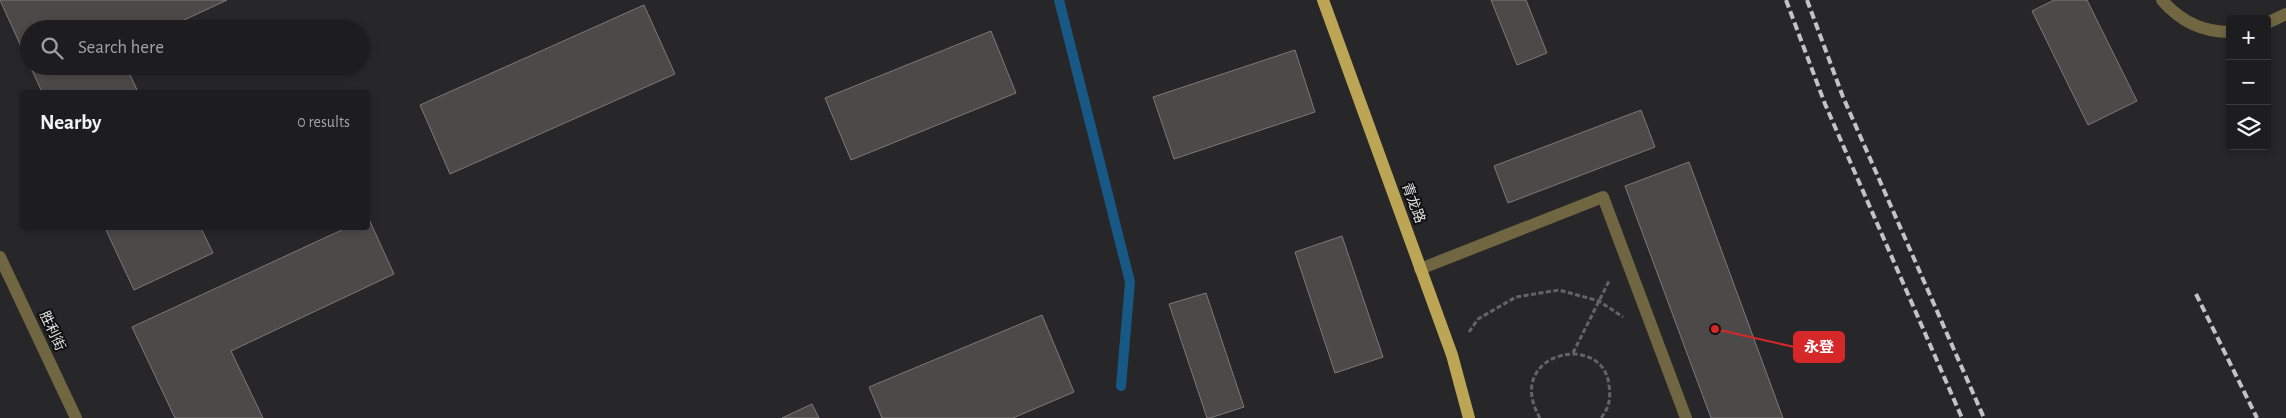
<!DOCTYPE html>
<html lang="en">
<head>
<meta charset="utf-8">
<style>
	:root { --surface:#1d1c1e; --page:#252527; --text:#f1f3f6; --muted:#a0a1a4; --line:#3b3a3c }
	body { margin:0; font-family:"Alegreya Sans","Noto Sans SC",sans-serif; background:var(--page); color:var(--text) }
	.controls { position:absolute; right:15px; top:15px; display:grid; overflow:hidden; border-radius:5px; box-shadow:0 2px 8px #0003 }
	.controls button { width:45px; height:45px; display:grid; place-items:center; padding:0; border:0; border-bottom:1px solid var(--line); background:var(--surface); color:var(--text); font:25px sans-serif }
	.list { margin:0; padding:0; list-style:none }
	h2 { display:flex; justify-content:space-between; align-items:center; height:65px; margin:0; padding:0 20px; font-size:21px }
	h2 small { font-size:16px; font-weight:400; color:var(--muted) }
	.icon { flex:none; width:28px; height:28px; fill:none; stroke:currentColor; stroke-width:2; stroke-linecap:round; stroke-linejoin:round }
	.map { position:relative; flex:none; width:2286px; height:418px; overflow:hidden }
	.search { position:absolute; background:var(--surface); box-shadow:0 2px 8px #0003; left:20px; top:20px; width:350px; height:55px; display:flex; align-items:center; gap:12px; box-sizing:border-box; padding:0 18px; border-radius:28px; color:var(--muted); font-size:19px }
	.panel { position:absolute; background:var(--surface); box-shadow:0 2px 8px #0003; left:20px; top:90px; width:350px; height:140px; border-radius:5px }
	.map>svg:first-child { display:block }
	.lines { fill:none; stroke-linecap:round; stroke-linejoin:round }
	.stream { stroke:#175885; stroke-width:10 }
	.building { fill:#4c4a48; stroke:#7c7977 }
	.path { stroke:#656465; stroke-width:3; stroke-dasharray:5 2.5; stroke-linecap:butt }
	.service { stroke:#706641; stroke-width:12 }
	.minor { stroke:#706641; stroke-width:12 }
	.tertiary { stroke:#706641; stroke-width:12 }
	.primary { stroke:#bca656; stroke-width:12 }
	.rail { stroke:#c4c3c4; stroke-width:4; stroke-dasharray:8 4; stroke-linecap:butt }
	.labels { text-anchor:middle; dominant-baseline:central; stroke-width:4; stroke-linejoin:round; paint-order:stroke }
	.street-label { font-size:14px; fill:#e1e0e1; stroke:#0f0f10 }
	.leader { fill:none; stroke:#d62828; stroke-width:2 }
	.callout-dot { fill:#d62828; stroke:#0f0f10; stroke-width:2 }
	.callout { fill:#d62828; stroke:#d62828; stroke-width:2 }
	.callout-label { font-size:15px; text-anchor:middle; font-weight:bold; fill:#fff }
</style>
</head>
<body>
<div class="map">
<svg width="2286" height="418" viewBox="0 0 2286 418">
	<rect width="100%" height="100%" fill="#272628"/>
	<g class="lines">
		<!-- stream -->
		<path class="stream" d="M1059,0L1130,282L1121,386"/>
	</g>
	<!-- building -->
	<path class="building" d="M0,0H227L165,29H29V64Z
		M1491,0H1526L1547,53L1517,65Z
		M2054,0H2087L2137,101L2088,125L2032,11Z
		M644,5L675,74L450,174L420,105Z
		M991,31L1016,93L851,160L825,98Z
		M1295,50L1315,112L1174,159L1153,97Z
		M30,66H126L138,92H42Z
		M1641,110L1655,147L1508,203L1494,166Z
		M1689,162L1783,418H1711L1625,186Z
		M368,217L394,274L231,351L263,418H175L132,327L346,228H368Z
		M105,228H201L213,253L134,290Z
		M1342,236L1383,357L1335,373L1295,252Z
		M1206,293L1244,407L1210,418H1207L1169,304Z
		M1042,315L1074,392L1013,418H882L869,387Z
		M812,404L819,418H782Z"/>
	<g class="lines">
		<!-- path -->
		<path class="path" d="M1469,332L1478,319L1516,297L1559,290L1599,301L1623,317
			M1573,353L1609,281
			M1540,418C1502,353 1603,330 1609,385C1611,398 1609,408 1601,418"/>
		<!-- service -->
		<path class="service" d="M1420,269L1603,197L1686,418"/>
		<!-- minor -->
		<path class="minor" d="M2162,0C2180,21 2203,32 2230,32
			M2267,23L2286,14"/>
		<!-- tertiary -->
		<path class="tertiary" d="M0,257L76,418"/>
		<!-- primary -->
		<path class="primary" d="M1323,0L1452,355L1469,418"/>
		<!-- rail -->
		<path class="rail" d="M1786,0L1825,104L1962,418
			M1807,0L1843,97L1984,418
			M2196,294L2257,418"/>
	</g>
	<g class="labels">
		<!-- street labels -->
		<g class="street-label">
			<text transform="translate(1413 203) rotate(70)">青龙路</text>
			<text transform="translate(52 331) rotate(65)">胜利街</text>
		</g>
	</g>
	<!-- callouts -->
	<path class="leader" d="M1715 329L1794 347"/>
	<circle class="callout-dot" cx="1715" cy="329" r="5"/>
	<rect class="callout" x="1794" y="332" width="50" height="30" rx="5"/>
	<g class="callout-label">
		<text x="1819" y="352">永登</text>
	</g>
</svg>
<div class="controls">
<button>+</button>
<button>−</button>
<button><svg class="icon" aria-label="layers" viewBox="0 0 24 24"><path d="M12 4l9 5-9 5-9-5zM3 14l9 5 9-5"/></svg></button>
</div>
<div class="search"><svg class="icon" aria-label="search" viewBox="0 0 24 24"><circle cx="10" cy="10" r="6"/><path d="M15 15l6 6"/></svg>Search here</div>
<section class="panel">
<h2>Nearby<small>0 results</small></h2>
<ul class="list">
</ul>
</section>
</div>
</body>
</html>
